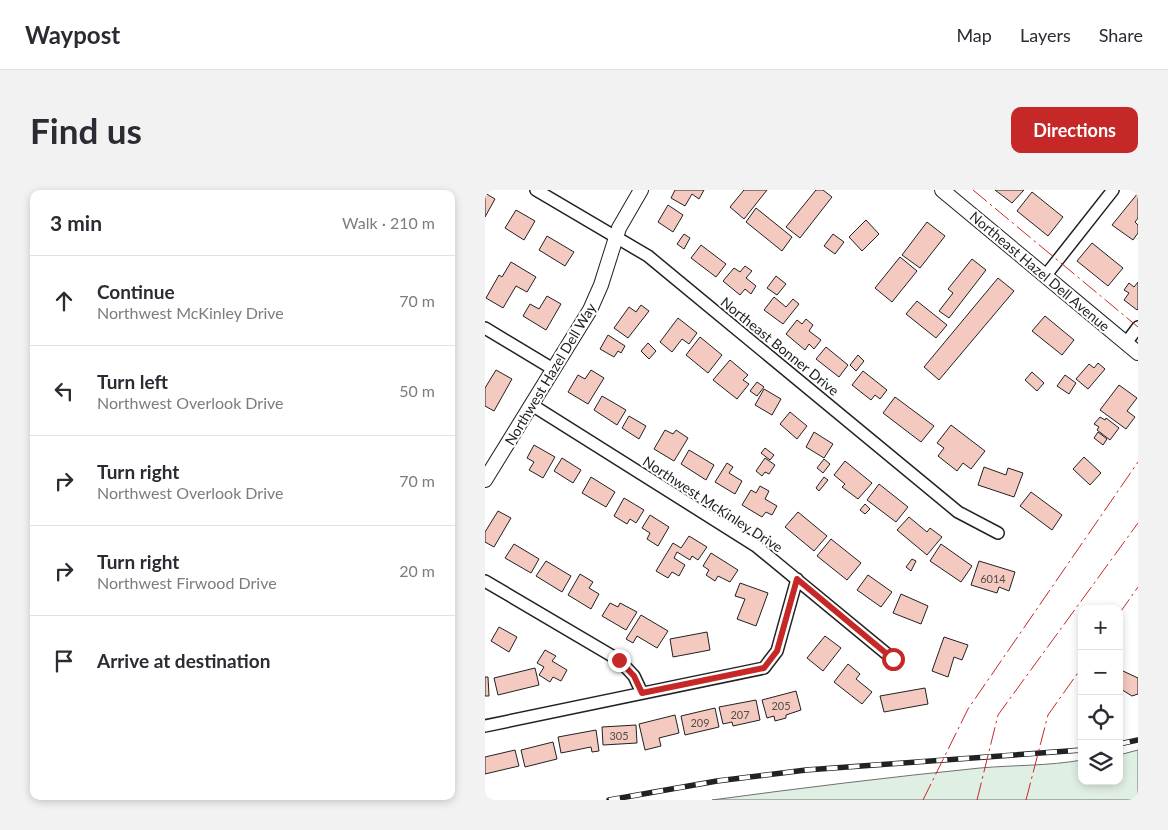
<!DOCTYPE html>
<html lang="en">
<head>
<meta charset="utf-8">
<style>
	:root { --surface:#fff; --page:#f2f2f3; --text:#2b2b33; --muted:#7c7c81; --line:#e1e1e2; --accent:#c62828 }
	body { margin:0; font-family:Lato,sans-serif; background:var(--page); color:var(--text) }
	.controls { position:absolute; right:15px; bottom:15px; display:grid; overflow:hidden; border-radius:10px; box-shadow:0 2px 8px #0003 }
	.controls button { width:45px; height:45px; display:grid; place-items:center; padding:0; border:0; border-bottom:1px solid var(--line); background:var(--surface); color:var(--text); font:25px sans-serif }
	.stop { position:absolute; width:15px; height:15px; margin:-11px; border:4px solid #c62828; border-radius:50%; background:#fff }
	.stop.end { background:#c62828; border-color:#fff; box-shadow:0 1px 5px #0008 }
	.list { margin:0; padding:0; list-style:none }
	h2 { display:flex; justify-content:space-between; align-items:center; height:65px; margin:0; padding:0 20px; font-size:21px }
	h2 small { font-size:16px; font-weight:400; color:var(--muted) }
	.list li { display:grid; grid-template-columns:32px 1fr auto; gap:15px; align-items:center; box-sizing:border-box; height:90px; padding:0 20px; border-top:1px solid var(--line) }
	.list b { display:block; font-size:19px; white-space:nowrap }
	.list p { margin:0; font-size:16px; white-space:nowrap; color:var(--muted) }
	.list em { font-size:16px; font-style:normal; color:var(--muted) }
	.icon { flex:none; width:28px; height:28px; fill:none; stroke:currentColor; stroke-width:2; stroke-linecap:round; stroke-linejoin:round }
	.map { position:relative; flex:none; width:653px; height:610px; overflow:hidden; border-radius:10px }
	header { display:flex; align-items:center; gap:30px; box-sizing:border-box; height:70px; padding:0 25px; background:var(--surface); border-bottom:1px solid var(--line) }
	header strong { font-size:24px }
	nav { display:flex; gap:28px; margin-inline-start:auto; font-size:18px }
	.intro { display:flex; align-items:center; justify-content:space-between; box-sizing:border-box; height:120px; padding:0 30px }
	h1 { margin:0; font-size:35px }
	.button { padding:12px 22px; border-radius:10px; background:var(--accent); color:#fff; font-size:18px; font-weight:700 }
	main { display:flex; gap:30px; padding:0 30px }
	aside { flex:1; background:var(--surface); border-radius:10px; box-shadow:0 2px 8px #0003 }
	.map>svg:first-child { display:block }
	.green { fill:#e0efe3; stroke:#6f6f6f }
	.building { fill:#f3c9c0; stroke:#222 }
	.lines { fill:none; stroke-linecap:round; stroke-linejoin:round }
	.minor-casing { stroke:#222; stroke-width:14 }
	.tertiary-casing { stroke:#222; stroke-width:16 }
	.minor { stroke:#fff; stroke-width:11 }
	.tertiary { stroke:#fff; stroke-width:14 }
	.rail-casing { stroke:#222; stroke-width:5.5 }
	.rail { stroke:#fff; stroke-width:4; stroke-dasharray:11; stroke-linecap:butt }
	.power { stroke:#c62828; stroke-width:1; stroke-dasharray:18 4 2.5 4; stroke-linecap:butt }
	.route { stroke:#c62828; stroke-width:6 }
	.labels { text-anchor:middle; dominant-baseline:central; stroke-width:4; stroke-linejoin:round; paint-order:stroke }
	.number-label { font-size:11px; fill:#564c4a }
	.street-label { font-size:14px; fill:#222; stroke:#fff }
</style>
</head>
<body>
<header>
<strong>Waypost</strong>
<nav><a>Map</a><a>Layers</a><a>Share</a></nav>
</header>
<div class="intro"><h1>Find us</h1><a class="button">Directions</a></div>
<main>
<aside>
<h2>3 min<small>Walk · 210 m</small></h2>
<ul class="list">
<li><svg class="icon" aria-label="ahead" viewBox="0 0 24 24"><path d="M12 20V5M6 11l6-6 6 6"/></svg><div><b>Continue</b><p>Northwest McKinley Drive</p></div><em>70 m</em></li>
<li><svg class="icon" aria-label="left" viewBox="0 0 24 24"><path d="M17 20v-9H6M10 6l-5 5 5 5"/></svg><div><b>Turn left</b><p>Northwest Overlook Drive</p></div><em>50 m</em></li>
<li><svg class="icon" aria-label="right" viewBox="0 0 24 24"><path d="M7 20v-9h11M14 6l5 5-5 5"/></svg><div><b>Turn right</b><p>Northwest Overlook Drive</p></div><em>70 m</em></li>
<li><svg class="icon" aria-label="right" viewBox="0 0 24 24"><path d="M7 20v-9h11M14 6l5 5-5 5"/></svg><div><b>Turn right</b><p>Northwest Firwood Drive</p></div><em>20 m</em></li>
<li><svg class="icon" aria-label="arrive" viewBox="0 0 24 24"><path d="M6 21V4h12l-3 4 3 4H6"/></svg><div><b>Arrive at destination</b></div></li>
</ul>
</aside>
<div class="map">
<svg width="653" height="610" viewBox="0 0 653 610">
	<rect width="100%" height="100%" fill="#fff"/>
	<!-- green -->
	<path class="green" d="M653,560V610H227C316,598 405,587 495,578C529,575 563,576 597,570V591H634V565Z"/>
	<!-- building -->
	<path class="building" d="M190,0H219L214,9L207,4L200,16L186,8Z
		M259,0H282L259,29L245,17Z
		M331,0H338L347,7L315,48L301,37Z
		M510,0H539L527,13Z
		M547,2L578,27L563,46L532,21Z
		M0,3L10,9L0,27Z
		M653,3V28L650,32L653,35V43L648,50L627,35Z
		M183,15L198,25L188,42L173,32Z
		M271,18L307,47L297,61L261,32Z
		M31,20L50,31L39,50L20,38Z
		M381,30L394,44L377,61L364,47Z
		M442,32L460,46L435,78L417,65Z
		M199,44L205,48L199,59L192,54Z
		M348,44L359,52L350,64L339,56Z
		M62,46L89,62L80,76L54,60Z
		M607,53L638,78L623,96L592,71Z
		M216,55L241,74L231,87L206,68Z
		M415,67L432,81L407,112L390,98Z
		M487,69L501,80L464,128L454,121L468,103L463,99Z
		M26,72L51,87L42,102L31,96L18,118L1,108L14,85L17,87Z
		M260,76L267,81L261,88L271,96L266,104L260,99L255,105L238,91L249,78L255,82Z
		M291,86L301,94L292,105L282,98Z
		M513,88L529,101L454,190L439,177Z
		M653,92V119L652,120L639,110L644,103L639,100L644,93L649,97Z
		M62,106L76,114L61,140L38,126L45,114L54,119Z
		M289,107L301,117L308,109L314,114L298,134L279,120Z
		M432,111L462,135L451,148L421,124Z
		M156,115L164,121L143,148L129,138L144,117L151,122Z
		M560,126L589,150L577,165L547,141Z
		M193,128L212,143L204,154L197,149L187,162L175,152Z
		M321,129L328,135L324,141L336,150L329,159L324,154L320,160L301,144L312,130L317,134Z
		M123,145L140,156L136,163L133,161L129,167L115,159Z
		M215,147L237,165L223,183L201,165Z
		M163,153L171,161L164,169L156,161Z
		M341,157L363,175L354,187L331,169Z
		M373,165L379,171L371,181L365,175Z
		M245,170L263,185L258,190L264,194L252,209L228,190Z
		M613,173L620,179L603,199L591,189L604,174L609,178Z
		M11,180L27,189L9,221L0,216V198Z
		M106,180L119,188L103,214L83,202L93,185L100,189Z
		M378,181L402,200L395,209L390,205L386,210L367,195Z
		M547,182L559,193L552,201L540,190Z
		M580,185L591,193L584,204L572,196Z
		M272,192L279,197L272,206L265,201Z
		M634,195L652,208L642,221L650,227L641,239L615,220Z
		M279,199L296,209L287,225L270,215Z
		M117,206L141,220L132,235L109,220Z
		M410,207L449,236L436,252L398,223Z
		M305,222L322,236L312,249L295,234Z
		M144,226L161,236L154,249L137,238Z
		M615,227L620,230L621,228L634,238L625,250L612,240L614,237L609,234Z
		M466,235L500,261L486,279L478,273L472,281L453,266L459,258L452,253Z
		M180,240L188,244L191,240L203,248L189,271L169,259Z
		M329,242L348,254L339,268L321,257Z
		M613,242L622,249L618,255L609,248Z
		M49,255L70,267L58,288L44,280L49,272L42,268Z
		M280,258L289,265L285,270L276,263Z
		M204,260L229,275L221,290L196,274Z
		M599,267L616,283L605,295L588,279Z
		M77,268L96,280L88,293L69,281Z
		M280,268L290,275L284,284L280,282L277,286L271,281Z
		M339,269L345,274L338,283L332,278Z
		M360,271L387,293L373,309L357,297L360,294L349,285Z
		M242,273L248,277L244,283L257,291L250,304L230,292Z
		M499,277L521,285L523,278L538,283L529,307L493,295Z
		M106,287L130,302L121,317L97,303Z
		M339,287L343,290L334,301L331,298Z
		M394,294L423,317L411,332L382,310Z
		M275,296L284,301L280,309L292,316L287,325L281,322L277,327L257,315L266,300L271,303Z
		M546,302L577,325L567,340L535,316Z
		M139,308L159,320L151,333L145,329L142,334L129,326Z
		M380,314L385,319L380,324L375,320Z
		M13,321L26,328L9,357L0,352V342Z
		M313,322L342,346L329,361L300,337Z
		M165,325L184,337L173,356L162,349L165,343L157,338Z
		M424,327L442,342L445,338L457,347L442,365L412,340Z
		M204,346L222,357L213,370L207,366L205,370L192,362L189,368L200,375L194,386L187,382L183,388L171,381L188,353L196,358Z
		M346,349L376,373L362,390L332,366Z
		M29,354L54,369L46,383L20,368Z
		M456,354L487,376L476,392L445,371Z
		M226,363L253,380L245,392L233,386L230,391L221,385L224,380L218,376Z
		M427,369L431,371L426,381L421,377Z
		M61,371L86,386L77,402L51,386Z
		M494,371L530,382L524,401L514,397L512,403L486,395Z
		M95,384L108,392L104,398L114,404L106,419L83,405Z
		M383,385L407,402L396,417L372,400Z
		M255,393L283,403L271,436L252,429L260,409L250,406Z
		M416,404L443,416L436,434L408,423Z
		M125,413L133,417L135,413L152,422L141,440L117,426Z
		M156,425L183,441L172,458L152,446L148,453L141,449Z
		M14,437L32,447L24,462L6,451Z
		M222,442L225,460L188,467L185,449Z
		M340,446L356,458L338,481L322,468Z
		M459,447L483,455L477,470L469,467L463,487L447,481Z
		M60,460L71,466L67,471L82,480L76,491L68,487L65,492L54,485L59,477L52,473Z
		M363,474L375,484L371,489L387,502L377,514L349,492Z
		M50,478L54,495L13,505L9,488Z
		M638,481L653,488V504L647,506L634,498V486Z
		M0,487H3L4,506H0Z
		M440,498L443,514L399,522L395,506Z
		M311,501L316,520L301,525V528L290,531L289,526L282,528L277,510Z
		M271,510L275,530L248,536L247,532L238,534L234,517Z
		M230,518L234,537L200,545L196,526Z
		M190,525L194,543L174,548L176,556L160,560L154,534Z
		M151,535L152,553L118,555L117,537Z
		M111,540L114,561L107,562L106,557L76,563L73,547Z
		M68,552L72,569L40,577L36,560Z
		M30,560L34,576L0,584V567Z"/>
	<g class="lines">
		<defs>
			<path id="minor" d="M51,0L163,66L473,322L513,343
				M561,85L628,0
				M0,138L68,179
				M641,153L653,137
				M47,215L271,356L408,469
				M0,391L134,470L149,486L157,503
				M0,536L279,478L292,461L312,389"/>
			<path id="tertiary" d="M457,0L653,163
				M0,290L105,120L116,95L134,38L156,0"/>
		</defs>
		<!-- minor casing -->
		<use href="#minor" class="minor-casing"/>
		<!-- tertiary casing -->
		<use href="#tertiary" class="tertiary-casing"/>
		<!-- minor -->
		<use href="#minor" class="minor"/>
		<!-- tertiary -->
		<use href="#tertiary" class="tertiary"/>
		<defs>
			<path id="rail" d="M634,554L653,550
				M124,610L232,591L321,580L597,560"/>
		</defs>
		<!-- rail casing -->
		<use href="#rail" class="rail-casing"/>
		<!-- rail -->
		<use href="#rail" class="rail"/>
		<!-- power -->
		<path class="power" d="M488,0L653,137
			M634,424L653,397
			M438,610L483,519L653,272
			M492,610L513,525L653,333
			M541,610L563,525L597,477"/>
	</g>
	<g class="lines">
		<!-- route -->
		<path class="route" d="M134,470L149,486L157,503L279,478L292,461L312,389L408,469"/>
	</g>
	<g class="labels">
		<!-- number labels -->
		<g class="number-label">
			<text x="508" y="388">6014</text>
			<text x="296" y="515">205</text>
			<text x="255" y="524">207</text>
			<text x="215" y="532">209</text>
			<text x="134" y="545">305</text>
		</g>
		<!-- street labels -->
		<g class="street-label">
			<text transform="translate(555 81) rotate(40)">Northeast Hazel Dell Avenue</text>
			<text transform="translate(295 156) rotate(39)">Northeast Bonner Drive</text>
			<text transform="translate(65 184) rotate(-59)">Northwest Hazel Dell Way</text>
			<text transform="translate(228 314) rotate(33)">Northwest McKinley Drive</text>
		</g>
	</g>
</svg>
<div class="controls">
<button>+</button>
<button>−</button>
<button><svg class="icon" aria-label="locate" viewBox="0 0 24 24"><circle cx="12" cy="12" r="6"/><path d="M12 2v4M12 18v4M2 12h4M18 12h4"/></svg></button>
<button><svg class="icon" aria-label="layers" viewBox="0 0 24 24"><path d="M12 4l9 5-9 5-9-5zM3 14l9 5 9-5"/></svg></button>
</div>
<div class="stop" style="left:408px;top:469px"></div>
<div class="stop end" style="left:134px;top:470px"></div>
</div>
</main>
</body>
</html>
